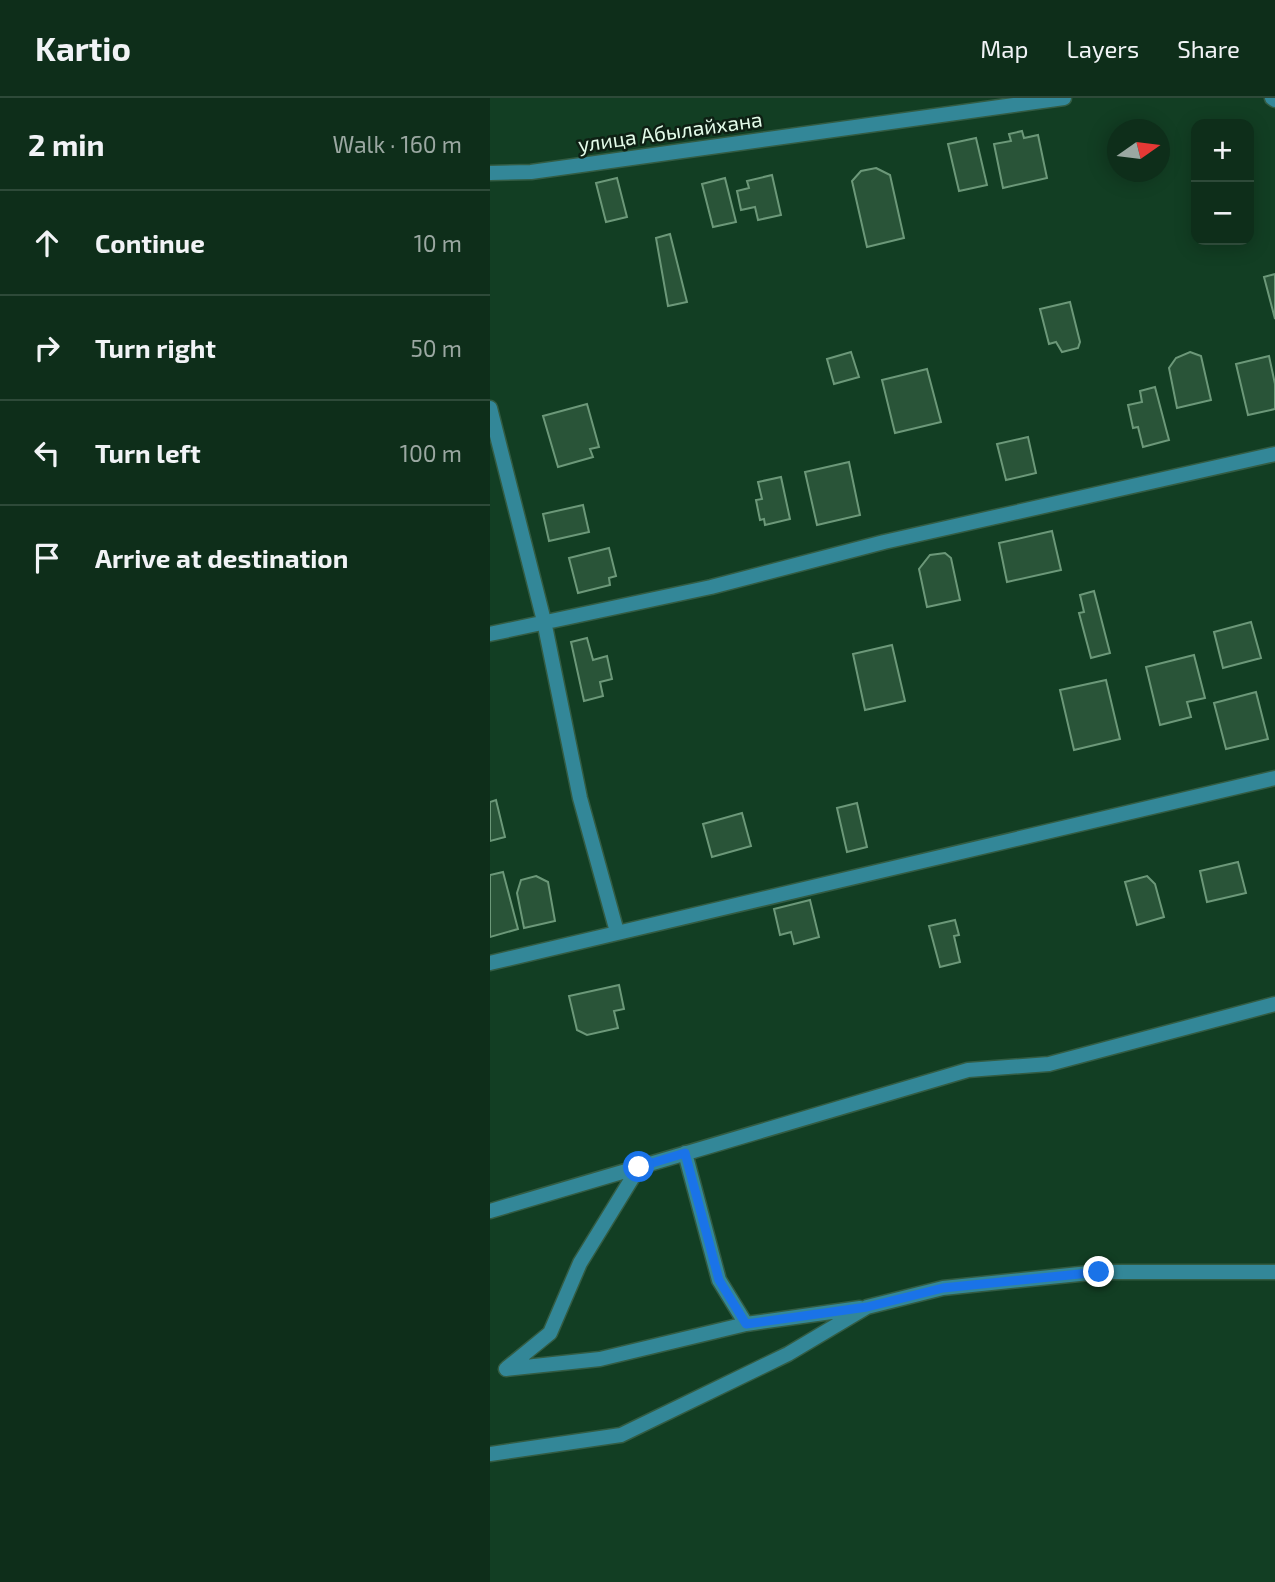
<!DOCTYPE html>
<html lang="en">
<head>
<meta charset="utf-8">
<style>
	:root { --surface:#0e2e1a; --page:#1c3a27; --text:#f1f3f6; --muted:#9ba8a2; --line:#2e4a39 }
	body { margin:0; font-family:"Exo 2",sans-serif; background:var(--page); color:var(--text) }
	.controls { position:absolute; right:21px; top:21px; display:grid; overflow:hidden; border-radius:14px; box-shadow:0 4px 18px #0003 }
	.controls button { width:63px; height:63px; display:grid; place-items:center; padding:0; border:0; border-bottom:2px solid var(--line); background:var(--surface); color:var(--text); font:35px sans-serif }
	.compass { position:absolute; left:617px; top:21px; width:63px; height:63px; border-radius:50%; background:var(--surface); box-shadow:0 4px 18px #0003; rotate:76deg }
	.stop { position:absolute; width:21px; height:21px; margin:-16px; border:5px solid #1a73e8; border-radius:50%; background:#fff }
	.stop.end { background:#1a73e8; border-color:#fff; box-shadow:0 2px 7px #0008 }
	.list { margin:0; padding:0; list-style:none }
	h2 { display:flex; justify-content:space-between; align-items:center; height:91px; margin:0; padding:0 28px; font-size:30px }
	h2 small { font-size:23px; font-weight:400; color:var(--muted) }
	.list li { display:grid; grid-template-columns:46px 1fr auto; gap:21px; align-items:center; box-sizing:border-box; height:105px; padding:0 28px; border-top:2px solid var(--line) }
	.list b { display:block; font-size:26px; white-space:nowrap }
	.list em { font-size:23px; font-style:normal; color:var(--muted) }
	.icon { flex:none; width:38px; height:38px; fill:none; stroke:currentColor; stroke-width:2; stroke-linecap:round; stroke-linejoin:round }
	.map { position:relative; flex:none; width:785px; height:1484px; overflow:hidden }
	header { display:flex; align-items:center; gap:42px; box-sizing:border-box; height:98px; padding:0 35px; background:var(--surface); border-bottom:2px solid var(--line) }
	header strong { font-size:33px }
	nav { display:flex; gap:38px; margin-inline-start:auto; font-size:24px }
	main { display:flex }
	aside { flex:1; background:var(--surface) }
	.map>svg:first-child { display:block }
	.building { fill:#295438; stroke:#6c9879; stroke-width:2 }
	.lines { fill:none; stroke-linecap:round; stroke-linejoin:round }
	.street-casing { stroke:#335c43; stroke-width:17 }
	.street { stroke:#338798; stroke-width:14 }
	.route { stroke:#1a73e8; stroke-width:9 }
	.labels { text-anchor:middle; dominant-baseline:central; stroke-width:5; stroke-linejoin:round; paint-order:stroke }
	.street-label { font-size:21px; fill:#e3fbe9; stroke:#0e2014 }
</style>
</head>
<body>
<header>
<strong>Kartio</strong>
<nav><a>Map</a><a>Layers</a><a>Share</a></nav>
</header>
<main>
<aside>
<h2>2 min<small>Walk · 160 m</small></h2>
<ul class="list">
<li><svg class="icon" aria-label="ahead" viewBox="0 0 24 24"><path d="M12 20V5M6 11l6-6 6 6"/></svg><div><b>Continue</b></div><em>10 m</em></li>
<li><svg class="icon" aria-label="right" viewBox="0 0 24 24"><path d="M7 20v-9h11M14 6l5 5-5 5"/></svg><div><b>Turn right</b></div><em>50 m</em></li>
<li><svg class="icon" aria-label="left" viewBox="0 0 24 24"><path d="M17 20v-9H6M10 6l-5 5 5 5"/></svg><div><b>Turn left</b></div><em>100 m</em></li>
<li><svg class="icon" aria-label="arrive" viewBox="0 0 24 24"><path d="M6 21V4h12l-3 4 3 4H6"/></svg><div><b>Arrive at destination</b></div></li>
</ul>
</aside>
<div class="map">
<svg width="785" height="1484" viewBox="0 0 785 1484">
	<rect width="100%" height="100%" fill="#123e23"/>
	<!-- building -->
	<path class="building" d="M532,33L534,40L548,37L557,80L513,90L504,46L521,43L519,36Z
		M486,40L497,87L469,93L458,46Z
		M386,70L400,77L414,140L377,149L362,83L371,73Z
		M282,77L291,117L268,122L265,109L251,112L247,93L259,90L257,83Z
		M127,80L137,119L116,124L106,85Z
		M235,80L246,124L223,129L212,86Z
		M180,136L197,204L178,208L166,140Z
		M785,176V221L774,179Z
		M580,204L590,244L588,250L572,254L566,244L559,246L550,211Z
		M361,254L369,279L344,286L337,261Z
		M700,254L711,258L721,302L687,310L679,270L686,260Z
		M779,258L785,286V311L758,317L746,266Z
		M437,271L451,324L405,335L392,282Z
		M665,289L679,342L653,349L648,329L643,330L638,307L652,304L650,293Z
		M97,306L109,349L100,351L103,359L68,369L53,318Z
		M538,339L546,375L516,382L507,346Z
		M359,364L370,417L327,427L315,374Z
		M291,379L300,421L275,427L274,421L270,422L266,402L272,401L268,384Z
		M93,407L99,434L59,443L53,416Z
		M562,433L571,472L517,484L509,445Z
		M119,450L126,478L119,480L120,487L88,495L79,460Z
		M455,455L461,460L470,502L437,509L429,471L440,457Z
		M604,493L620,555L601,560L589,515L594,514L590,497Z
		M761,524L771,560L733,570L724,534Z
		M97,540L103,562L117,558L122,581L110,584L113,598L94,603L81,544Z
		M402,547L415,603L375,612L363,556Z
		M704,557L715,600L697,604L701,619L670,627L656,569Z
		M616,582L630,641L584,652L570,592Z
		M766,594L778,641L736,651L724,605Z
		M6,702L15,739L0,743V704Z
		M367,705L377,749L357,754L347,710Z
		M252,715L261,748L222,759L213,726Z
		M748,764L756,795L717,804L710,773Z
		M13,774L28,831L0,839V777Z
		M46,778L58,784L65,823L34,830L27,795L31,782Z
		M657,778L665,786L674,819L647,827L635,784Z
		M320,802L329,839L304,846L301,834L290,837L284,811Z
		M465,822L469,837L464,838L470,864L450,869L439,828Z
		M129,887L134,911L124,913L128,930L97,937L87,932L79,898Z"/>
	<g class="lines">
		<defs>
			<path id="street" d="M782,0L785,2
				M0,75L41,74L574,0
				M0,310L54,523L90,700L127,834
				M0,536L221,489L394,444L785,356
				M0,865L785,680
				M195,1055L229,1182L256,1226
				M0,1113L478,972L559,966L785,906
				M17,1270L60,1235L90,1165L149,1069
				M16,1271L110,1261L256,1226L370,1210
				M0,1356L131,1337L298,1256L377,1209L453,1190L609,1174H785"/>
		</defs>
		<!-- street casing -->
		<use href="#street" class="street-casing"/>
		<!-- street -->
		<use href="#street" class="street"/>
	</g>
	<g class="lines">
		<!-- route -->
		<path class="route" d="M149,1069L195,1055L229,1182L256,1226L377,1209L453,1190L609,1174"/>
	</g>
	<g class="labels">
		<!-- street labels -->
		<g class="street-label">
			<text transform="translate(180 33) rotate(-8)">улица Абылайхана</text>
		</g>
	</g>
</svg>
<div class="controls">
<button>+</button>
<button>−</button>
</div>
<svg class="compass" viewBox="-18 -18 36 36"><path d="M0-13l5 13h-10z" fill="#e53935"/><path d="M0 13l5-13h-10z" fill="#9ba8a2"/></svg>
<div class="stop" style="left:149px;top:1069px"></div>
<div class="stop end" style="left:609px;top:1174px"></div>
</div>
</main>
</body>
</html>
